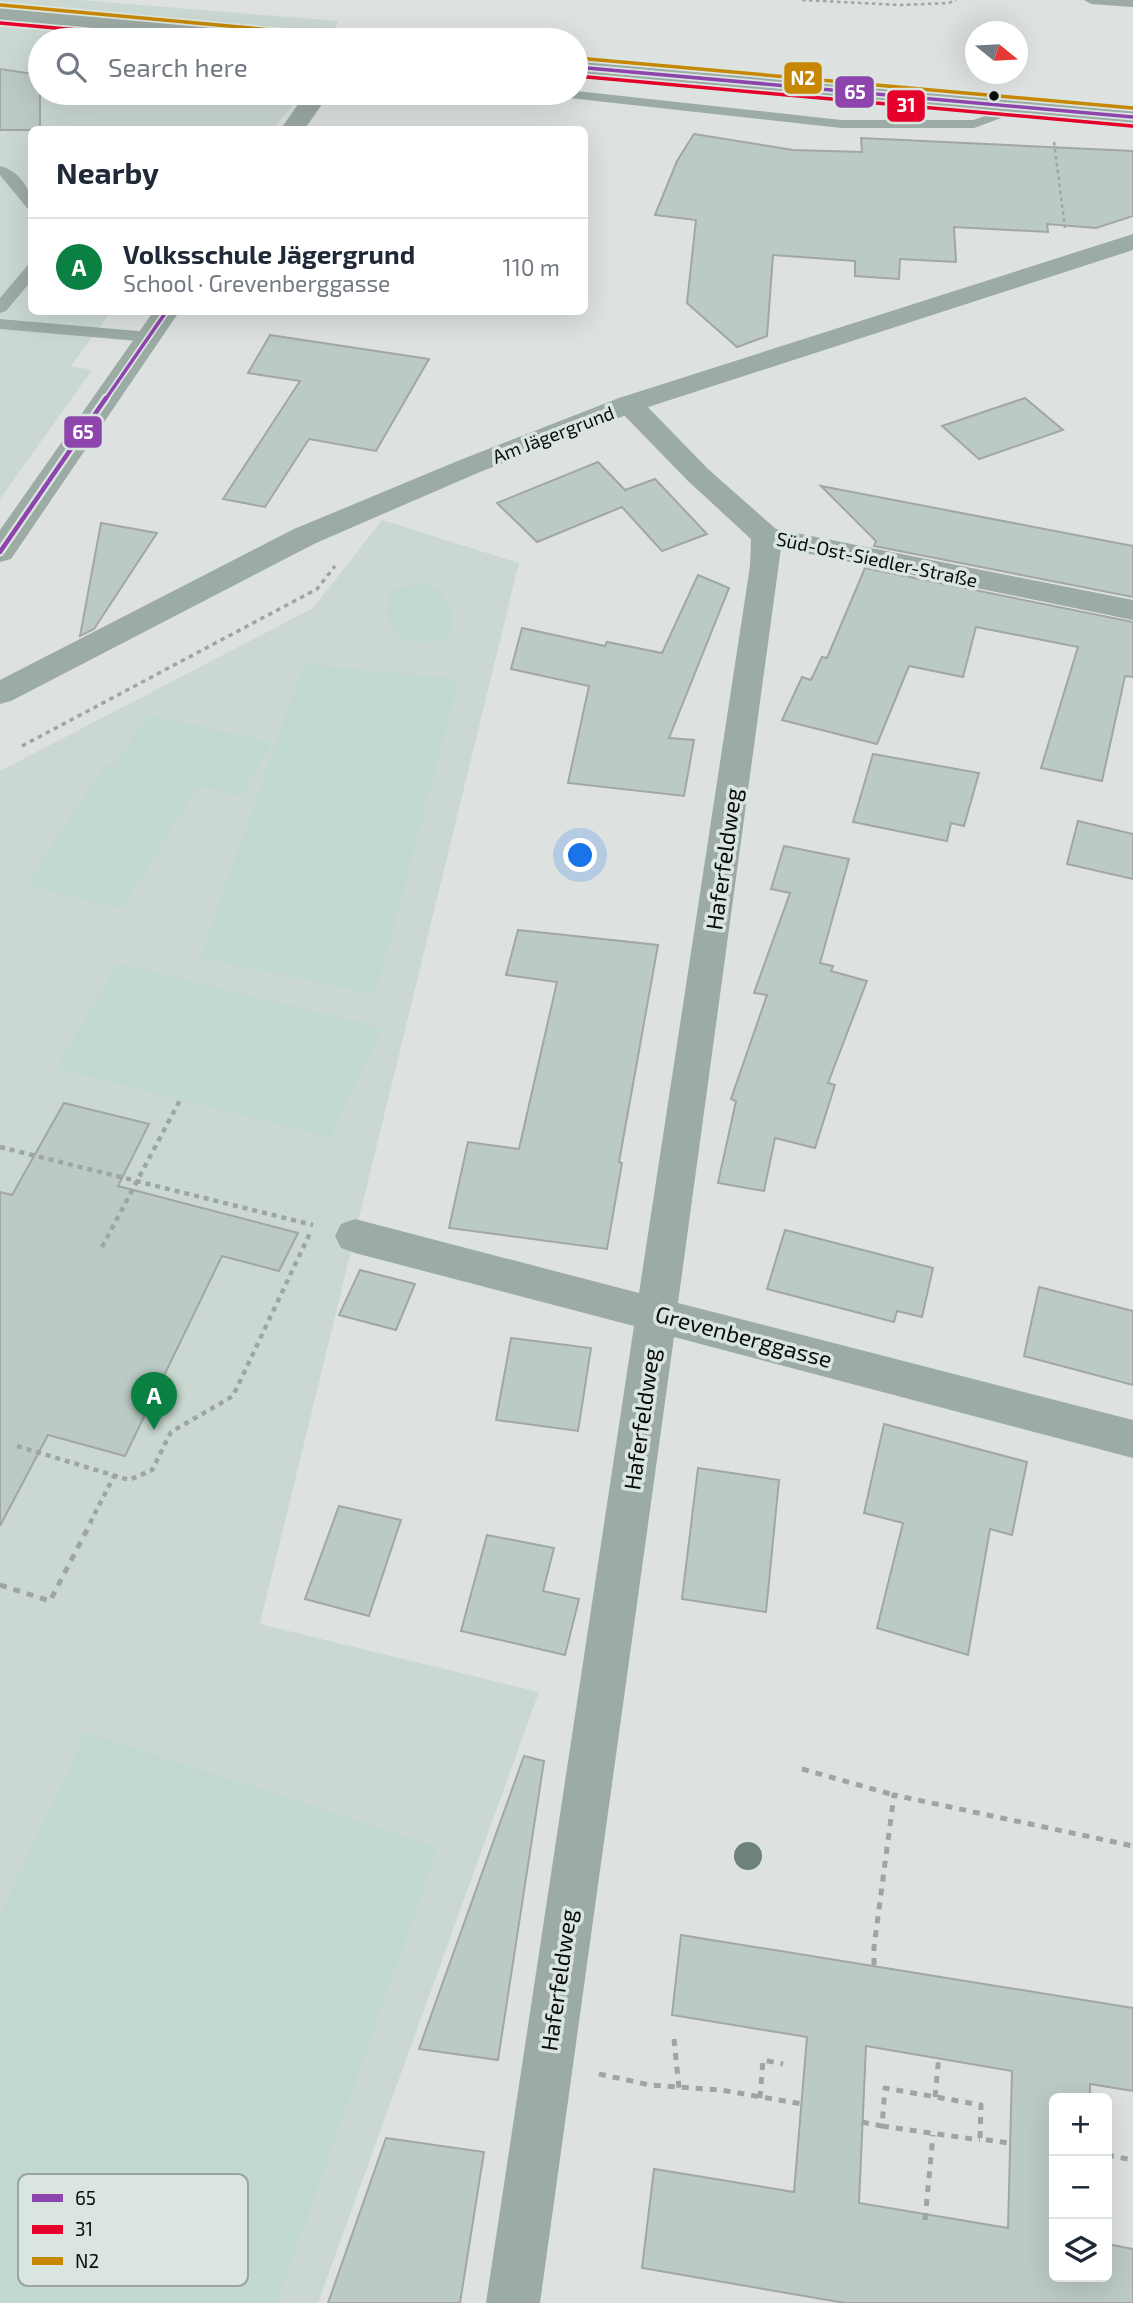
<!DOCTYPE html>
<html lang="en">
<head>
<meta charset="utf-8">
<style>
	:root { --surface:#fff; --page:#f2f2f3; --text:#1f2937; --muted:#747a83; --line:#e0e1e3; --accent:#0b8043 }
	body { margin:0; font-family:"Exo 2",sans-serif; background:var(--page); color:var(--text) }
	.controls { position:absolute; right:21px; bottom:21px; display:grid; overflow:hidden; border-radius:10px; box-shadow:0 7px 28px #0002 }
	.controls button { width:63px; height:63px; display:grid; place-items:center; padding:0; border:0; border-bottom:2px solid var(--line); background:var(--surface); color:var(--text); font:35px sans-serif }
	.compass { position:absolute; left:965px; top:21px; width:63px; height:63px; border-radius:50%; background:var(--surface); box-shadow:0 7px 28px #0002; rotate:108deg }
	.you { position:absolute; left:581px; top:856px; width:24px; height:24px; margin:-18px; border:5px solid #fff; border-radius:50%; background:#1a73e8; box-shadow:0 0 0 10px #1a73e833 }
	.badge { display:grid; place-items:center; width:46px; height:46px; border-radius:50%; background:var(--accent); color:#fff; font-size:23px; font-weight:700 }
	.pin { position:absolute; translate:-50% -58px; filter:drop-shadow(0 2px 4px #0008) }
	.pin::after { content:''; position:absolute; top:37px; width:24px; height:21px; background:inherit; clip-path:polygon(0 0,100% 0,50% 100%) }
	.list { margin:0; padding:0; list-style:none }
	h2 { display:flex; justify-content:space-between; align-items:center; height:91px; margin:0; padding:0 28px; font-size:30px }
	h2 small { font-size:23px; font-weight:400; color:var(--muted) }
	.list li { display:grid; grid-template-columns:46px 1fr auto; gap:21px; align-items:center; box-sizing:border-box; height:98px; padding:0 28px; border-top:2px solid var(--line) }
	.list b { display:block; font-size:26px; white-space:nowrap }
	.list p { margin:0; font-size:23px; white-space:nowrap; color:var(--muted) }
	.list em { font-size:23px; font-style:normal; color:var(--muted) }
	.icon { flex:none; width:38px; height:38px; fill:none; stroke:currentColor; stroke-width:2; stroke-linecap:round; stroke-linejoin:round }
	.map { position:relative; flex:none; width:1133px; height:2303px; overflow:hidden }
	.search { position:absolute; background:var(--surface); box-shadow:0 7px 28px #0002; left:28px; top:28px; width:560px; height:77px; display:flex; align-items:center; gap:18px; box-sizing:border-box; padding:0 24px; border-radius:38px; color:var(--muted); font-size:26px }
	.panel { position:absolute; background:var(--surface); box-shadow:0 7px 28px #0002; left:28px; top:126px; width:560px; height:189px; border-radius:10px }
	.map>svg:first-child { display:block }
	.built { fill:#cbd8d2 }
	.green { fill:#c1d9cf }
	.building { fill:#bccac4; stroke:#a2a6a4; stroke-width:2; fill-rule:evenodd }
	.lines { fill:none; stroke-linecap:round; stroke-linejoin:round }
	.path-far3 { stroke:#9da6a4; stroke-width:2.5; stroke-dasharray:3.5 3.5; stroke-linecap:butt }
	.path-far2 { stroke:#9da6a4; stroke-width:3.5; stroke-dasharray:4.5 4.5; stroke-linecap:butt }
	.path-far1 { stroke:#9da6a4; stroke-width:4.5; stroke-dasharray:5 5; stroke-linecap:butt }
	.path { stroke:#9da6a4; stroke-width:5; stroke-dasharray:7 7; stroke-linecap:butt }
	.service { fill:#9caba4; fill-rule:evenodd }
	.minor { fill:#9caba4; fill-rule:evenodd }
	.tertiary { fill:#9caba4; fill-rule:evenodd }
	.bus-1-far1-casing { stroke:#dae5e0; stroke-width:7 }
	.bus-1-casing { stroke:#dae5e0; stroke-width:9 }
	.bus-2-casing { stroke:#dae5e0; stroke-width:7 }
	.bus-3-casing { stroke:#dae5e0; stroke-width:7 }
	.bus-1-far1 { stroke:#8e44ad; stroke-width:3.5 }
	.bus-1 { stroke:#8e44ad; stroke-width:4.5 }
	.bus-2 { stroke:#e4002b; stroke-width:3.5 }
	.bus-3 { stroke:#c78702; stroke-width:3.5 }
	.tree { fill:#6e817a }
	.bus-dot { fill:#090d0b; stroke:#dae5e0; stroke-width:2.5 }
	.labels { text-anchor:middle; dominant-baseline:central; stroke-width:7; stroke-linejoin:round; paint-order:stroke }
	.far-street-label { font-size:19px; fill:#090d0b; stroke:#dae5e0 }
	.street-label { font-size:23px; fill:#090d0b; stroke:#dae5e0 }
	.key { fill:#dae5e0; stroke:#9ba4a0; stroke-width:2 }
	.key-label { font-size:19px; fill:#090d0b }
	.line-badge { stroke:#dae5e0; stroke-width:2.5 }
	.badge-label { font-size:19px; text-anchor:middle; font-weight:bold; fill:#fff }
</style>
</head>
<body>
<div class="map">
<svg width="1133" height="2303" viewBox="0 0 1133 2303">
	<rect width="100%" height="100%" fill="#dde2e0"/>
	<!-- built -->
	<path class="built" d="M0,0H80L338,21L332,40H40V93H302L273,129L32,130V312H111L71,366L92,370L0,499Z
		M382,520L519,563L260,1624L539,1692L318,2303H0V771L313,608Z"/>
	<!-- green -->
	<path class="green" d="M421,582L443,592L453,617L450,636L436,643L401,640L386,615L390,591Z
		M304,664L459,679L376,994L200,958Z
		M148,714L272,743L241,796L198,786L122,909L26,885L106,764L114,766Z
		M118,963L383,1028L330,1138L56,1068Z
		M86,1732L438,1848L277,2303H0V1915Z"/>
	<!-- building -->
	<path class="building" d="M0,69L40,75V130H0Z
		M694,134L793,150L862,152L861,138L1133,151V216L1096,228L1047,224L1048,232L954,227L956,262L900,259L899,279L855,276V261L773,255L767,336L737,347L687,303L696,220L655,215L677,161Z
		M270,335L429,359L376,451L309,439L265,507L223,499L300,381L248,373Z
		M1025,398L1063,430L979,459L942,426Z
		M598,462L625,490L655,479L707,534L662,551L622,507L537,542L497,503Z
		M821,486L1133,546V597L874,546L876,541Z
		M101,523L157,533L94,629L80,636Z
		M865,568L1133,622V677L1125,676L1102,781L1041,768L1078,647L976,627L963,677L909,666L877,744L782,720L802,677L811,680L822,657L827,658Z
		M698,575L729,588L669,738L694,740L684,796L568,783L589,686L511,669L522,628L605,646L607,642L662,653Z
		M873,754L979,773L964,826L951,823L947,841L853,822Z
		M1078,821L1133,834V879L1067,864Z
		M784,846L849,859L820,963L833,966L831,971L867,981L828,1083L835,1085L815,1148L775,1138L764,1191L718,1183L736,1101L731,1099L767,995L754,993L790,893L771,889Z
		M518,930L658,945L619,1162L622,1163L607,1249L449,1228L468,1142L519,1149L557,982L506,975Z
		M64,1103L149,1124L118,1186L298,1233L279,1271L222,1256L125,1456L48,1435L0,1526V1192L12,1195Z
		M785,1230L933,1268L922,1317L897,1311L894,1322L767,1289Z
		M360,1270L415,1284L396,1330L339,1315Z
		M1039,1287L1133,1311V1385L1024,1356Z
		M511,1338L591,1348L578,1431L496,1420Z
		M884,1424L1027,1462L1012,1535L990,1529L968,1655L877,1628L903,1523L864,1513Z
		M698,1468L779,1480L766,1612L682,1599Z
		M339,1506L401,1520L369,1616L305,1599Z
		M487,1535L554,1548L543,1591L579,1599L565,1655L461,1631Z
		M524,1756L544,1761L498,2060L419,2049Z
		M681,1935L1133,2008V2091L1090,2084V2098H1054V2277H1107V2244L1133,2249V2303H845L642,2268L654,2169L794,2192L807,2037L672,2015ZM866,2046L1012,2071L1008,2228L859,2203Z
		M386,2138L484,2152L460,2303H328Z"/>
	<g class="lines">
		<!-- path-far3 -->
		<path class="path-far3" d="M802,0L900,5L949,3L956,0
			M1054,142L1065,228"/>
		<!-- path-far2 -->
		<path class="path-far2" d="M22,746L317,589L335,566"/>
		<!-- path-far1 -->
		<path class="path-far1" d="M0,1147L313,1225
			M102,1247L180,1100
			M17,1446L129,1480L152,1470L171,1432L233,1396L310,1233
			M90,1523L114,1476"/>
		<!-- path -->
		<path class="path" d="M0,1585L50,1601L91,1522
			M802,1769L894,1795
			M874,1965V1947L894,1795L1133,1846
			M674,2039L679,2088
			M599,2074L650,2085L721,2090L802,2104
			M935,2097L939,2055
			M760,2098L763,2060L783,2064
			M862,2122L882,2126L885,2088L981,2105L980,2139L1008,2143
			M882,2126L980,2140
			M1107,2155L1133,2160
			M925,2220L933,2135"/>
		<!-- service -->
		<path class="service" d="M1084,0H1133V7L1091,4Z
			M576,91L841,120H973L1021,104L1028,108L974,128H841L560,97L553,93H576Z
			M0,166C20,171 32,190 32,209L27,208L0,175Z
			M32,264V280L6,311L0,313V298L27,266Z
			M0,319L149,332L157,337L149,342L0,329Z"/>
		<!-- minor -->
		<path class="minor" d="M629,396L639,398L708,469L776,529L1133,600V620L781,548L678,1303L1133,1420V1458L674,1337L540,2303H486L634,1326L355,1253L341,1248L335,1236L341,1224L355,1219L639,1293L750,566L751,539L688,481L619,410L615,404L619,398Z"/>
		<!-- tertiary -->
		<path class="tertiary" d="M0,7L281,33L289,35L292,40H210L0,21Z
			M576,60L1133,110V124L576,74Z
			M306,93H330L304,130H280Z
			M1133,234V250L639,410L480,472L316,543L11,701L0,704V680L294,529L460,460L619,398Z
			M153,312H179L11,559L0,562V530Z"/>
		<defs>
			<path id="bus-1-far1" d="M576,67L1133,117
				M105,400L166,312"/>
			<path id="bus-1" d="M0,552L106,398"/>
			<path id="bus-2" d="M0,23L189,40
				M576,76L1132,126"/>
			<path id="bus-3" d="M1,5L282,31
				M577,58L1133,108"/>
		</defs>
		<!-- bus-1-far1 casing -->
		<use href="#bus-1-far1" class="bus-1-far1-casing"/>
		<!-- bus-1 casing -->
		<use href="#bus-1" class="bus-1-casing"/>
		<!-- bus-2 casing -->
		<use href="#bus-2" class="bus-2-casing"/>
		<!-- bus-3 casing -->
		<use href="#bus-3" class="bus-3-casing"/>
		<!-- bus-1-far1 -->
		<use href="#bus-1-far1" class="bus-1-far1"/>
		<!-- bus-1 -->
		<use href="#bus-1" class="bus-1"/>
		<!-- bus-2 -->
		<use href="#bus-2" class="bus-2"/>
		<!-- bus-3 -->
		<use href="#bus-3" class="bus-3"/>
	</g>
	<!-- trees -->
	<circle class="tree" cx="748" cy="1856" r="14"/>
	<!-- markers -->
	<circle class="bus-dot" cx="994" cy="96" r="6"/>
	<g class="labels">
		<!-- far-street labels -->
		<g class="far-street-label">
			<text transform="translate(553 434) rotate(-21)">Am Jägergrund</text>
			<text transform="translate(877 559) rotate(12)">Süd-Ost-Siedler-Straße</text>
		</g>
		<!-- street labels -->
		<g class="street-label">
			<text transform="translate(723 859) rotate(-82)">Haferfeldweg</text>
			<text transform="translate(744 1336) rotate(15)">Grevenberggasse</text>
			<text transform="translate(641 1419) rotate(-82)">Haferfeldweg</text>
			<text transform="translate(558 1980) rotate(-82)">Haferfeldweg</text>
		</g>
	</g>
	<!-- legend -->
	<rect x="18" y="2174" width="230" height="112" rx="10" class="key"/>
	<rect x="32" y="2194" width="31" height="8" fill="#8e44ad"/>
	<rect x="32" y="2225" width="31" height="9" fill="#e4002b"/>
	<rect x="32" y="2257" width="31" height="8" fill="#c78702"/>
	<g class="key-label">
		<text x="75" y="2205">65</text>
		<text x="75" y="2236">31</text>
		<text x="75" y="2268">N2</text>
	</g>
	<g class="line-badge">
		<rect x="783" y="61" width="40" height="34" rx="7" fill="#c78702"/>
		<rect x="834" y="75" width="41" height="34" rx="7" fill="#8e44ad"/>
		<rect x="886" y="89" width="40" height="34" rx="7" fill="#e4002b"/>
		<rect x="63" y="415" width="40" height="34" rx="7" fill="#8e44ad"/>
	</g>
	<g class="badge-label">
		<text x="803" y="85">N2</text>
		<text x="855" y="99">65</text>
		<text x="906" y="112">31</text>
		<text x="83" y="439">65</text>
	</g>
</svg>
<div class="controls">
<button>+</button>
<button>−</button>
<button><svg class="icon" aria-label="layers" viewBox="0 0 24 24"><path d="M12 4l9 5-9 5-9-5zM3 14l9 5 9-5"/></svg></button>
</div>
<svg class="compass" viewBox="-18 -18 36 36"><path d="M0-13l5 13h-10z" fill="#e53935"/><path d="M0 13l5-13h-10z" fill="#747a83"/></svg>
<div class="you"></div>
<div class="pin badge" style="left:154px;top:1430px">A</div>
<div class="search"><svg class="icon" aria-label="search" viewBox="0 0 24 24"><circle cx="10" cy="10" r="6"/><path d="M15 15l6 6"/></svg>Search here</div>
<section class="panel">
<h2>Nearby<small></small></h2>
<ul class="list">
<li><span class="badge">A</span><div><b>Volksschule Jägergrund</b><p>School · Grevenberggasse</p></div><em>110 m</em></li>
</ul>
</section>
</div>
</body>
</html>
